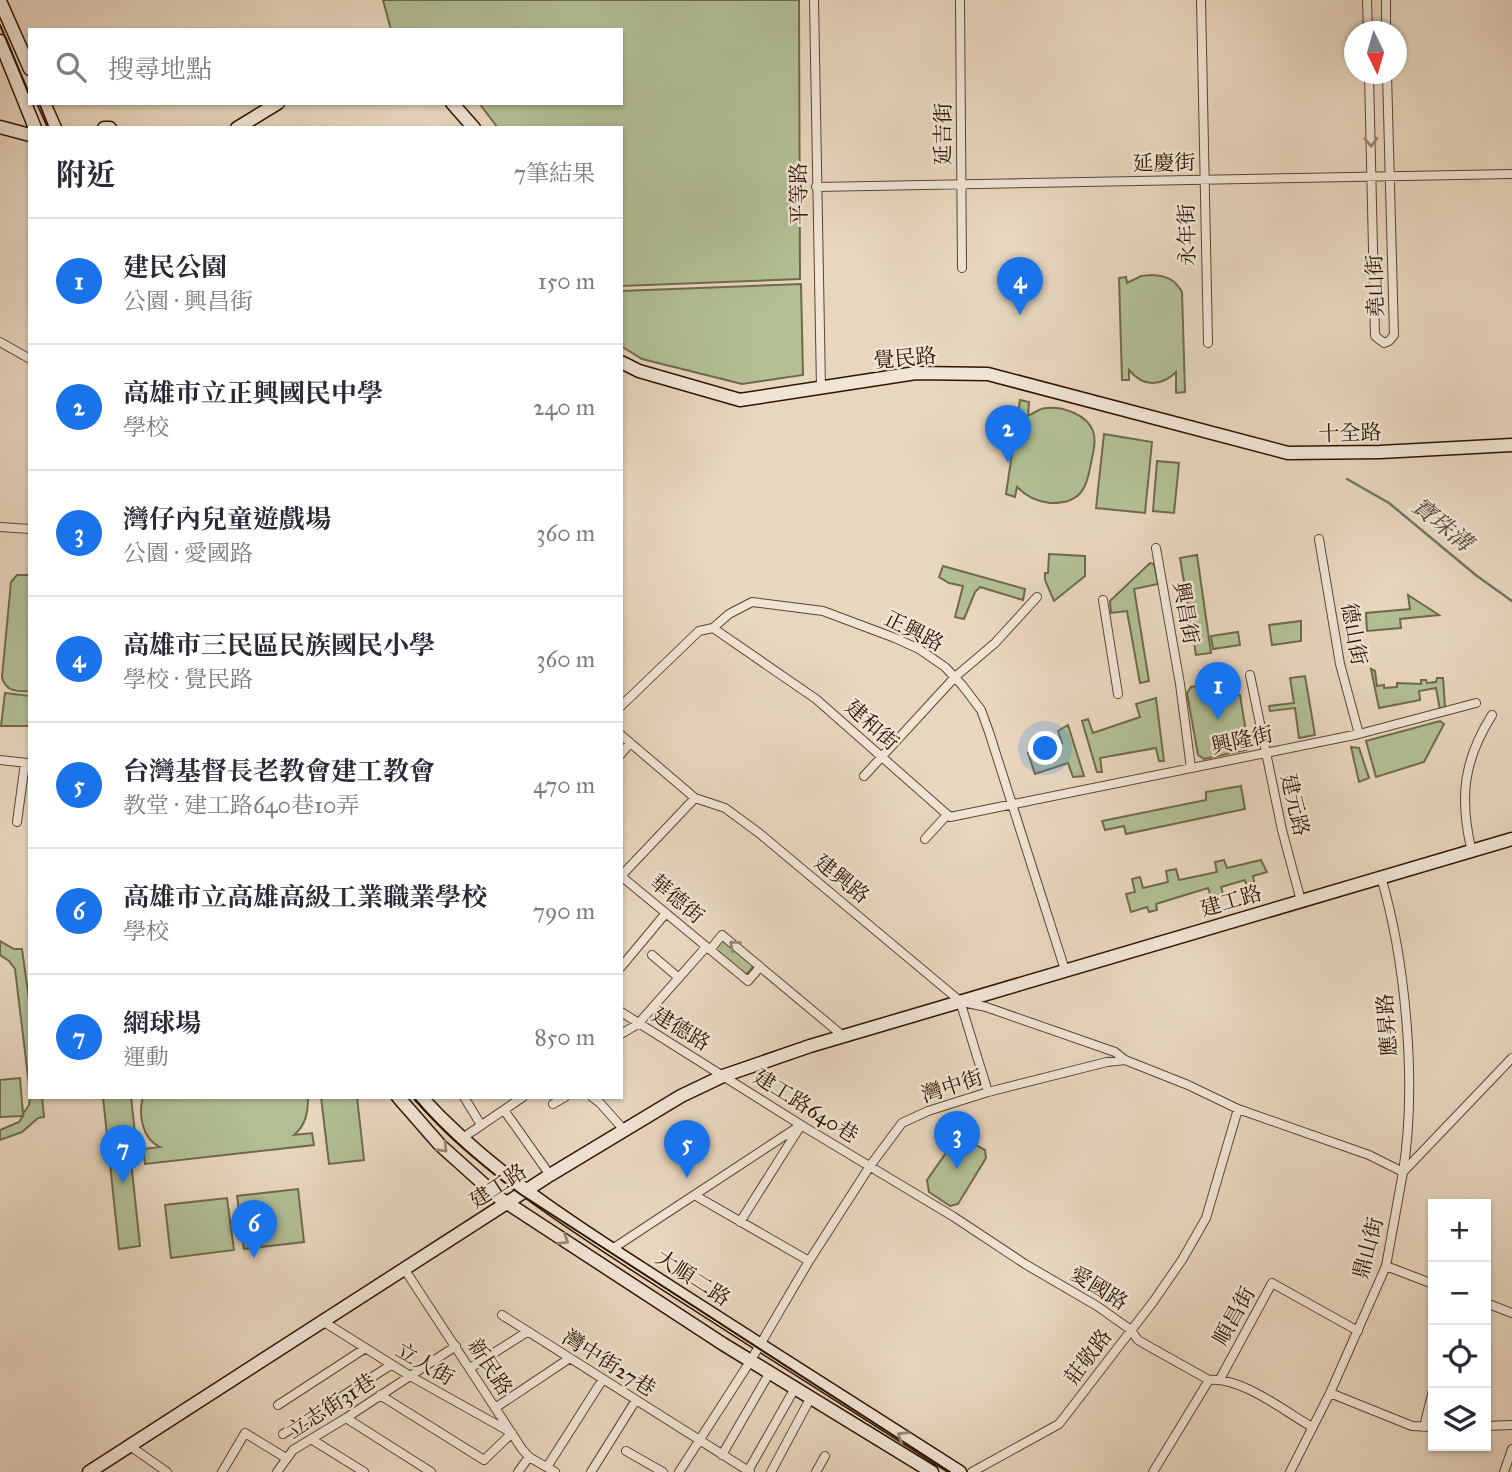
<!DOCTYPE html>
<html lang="zh-TW">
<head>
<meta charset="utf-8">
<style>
	:root { --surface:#fff; --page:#f2f2f3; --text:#2b2b33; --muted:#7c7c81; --line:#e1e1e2; --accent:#1a73e8 }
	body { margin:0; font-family:"IM FELL Great Primer","Noto Serif TC",serif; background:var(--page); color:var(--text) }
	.controls { position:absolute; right:21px; bottom:21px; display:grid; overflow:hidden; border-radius:0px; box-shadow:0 2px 5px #0004 }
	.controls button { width:63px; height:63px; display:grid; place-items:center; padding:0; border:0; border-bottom:2px solid var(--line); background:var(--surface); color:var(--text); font:35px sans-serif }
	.compass { position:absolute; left:1344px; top:21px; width:63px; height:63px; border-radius:50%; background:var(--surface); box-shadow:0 2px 5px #0004; rotate:175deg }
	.you { position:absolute; left:1046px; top:749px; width:24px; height:24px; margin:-18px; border:5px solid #fff; border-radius:50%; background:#1a73e8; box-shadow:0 0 0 10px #1a73e833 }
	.badge { display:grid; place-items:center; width:46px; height:46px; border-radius:50%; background:var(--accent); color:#fff; font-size:23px; font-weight:700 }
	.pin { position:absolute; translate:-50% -58px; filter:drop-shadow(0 2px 4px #0008) }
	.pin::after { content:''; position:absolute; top:37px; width:24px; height:21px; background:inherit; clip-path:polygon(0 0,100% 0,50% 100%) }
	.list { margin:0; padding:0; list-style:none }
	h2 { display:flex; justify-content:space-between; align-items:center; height:91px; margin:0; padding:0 28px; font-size:30px }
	h2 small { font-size:23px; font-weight:400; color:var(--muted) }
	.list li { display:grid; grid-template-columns:46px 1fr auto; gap:21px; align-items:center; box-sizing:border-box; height:126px; padding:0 28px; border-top:2px solid var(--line) }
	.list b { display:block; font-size:26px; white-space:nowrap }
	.list p { margin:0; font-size:23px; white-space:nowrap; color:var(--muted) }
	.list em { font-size:23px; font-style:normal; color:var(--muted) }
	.icon { flex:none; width:38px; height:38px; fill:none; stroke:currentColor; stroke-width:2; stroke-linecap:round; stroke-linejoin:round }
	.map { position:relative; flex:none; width:1512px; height:1472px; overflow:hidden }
	.search { position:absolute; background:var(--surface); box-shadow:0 2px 5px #0004; left:28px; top:28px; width:595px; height:77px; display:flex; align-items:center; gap:18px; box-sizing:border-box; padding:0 24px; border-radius:0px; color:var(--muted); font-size:26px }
	.panel { position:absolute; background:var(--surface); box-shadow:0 2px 5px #0004; left:28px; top:126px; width:595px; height:973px; border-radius:0px }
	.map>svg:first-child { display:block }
	.green { fill:#b2bf95; stroke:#706a4a; stroke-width:2 }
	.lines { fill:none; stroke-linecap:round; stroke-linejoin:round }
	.stream { stroke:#6e7768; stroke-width:2.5 }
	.street-casing { stroke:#5d4430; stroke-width:10 }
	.secondary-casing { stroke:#2f1400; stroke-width:15 }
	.street { stroke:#f0e4d5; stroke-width:8 }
	.secondary { stroke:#f0e4d5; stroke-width:12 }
	.tram { stroke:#2f1400; stroke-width:2 }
	.oneway { stroke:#998675 }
	.labels { text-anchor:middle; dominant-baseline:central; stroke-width:5; stroke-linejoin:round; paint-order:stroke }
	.street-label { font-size:21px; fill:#2f1400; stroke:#f0e4d5 }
	.water-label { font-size:23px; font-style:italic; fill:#544e3d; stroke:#f0e4d5 }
</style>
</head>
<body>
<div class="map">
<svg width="1512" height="1472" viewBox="0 0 1512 1472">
	<rect width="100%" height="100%" fill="#e8d6be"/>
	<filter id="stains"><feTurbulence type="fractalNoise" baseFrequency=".00286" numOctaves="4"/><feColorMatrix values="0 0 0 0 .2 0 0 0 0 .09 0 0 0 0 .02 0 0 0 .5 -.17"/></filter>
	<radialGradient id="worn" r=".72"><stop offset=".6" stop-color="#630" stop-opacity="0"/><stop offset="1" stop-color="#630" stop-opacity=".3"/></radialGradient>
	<!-- green -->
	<path class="green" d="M383,0H799L800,279L621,286V128H498L479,103H621V30H391Z
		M1151,275C1166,276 1174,278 1182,292L1185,392L1176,393V372C1161,387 1143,387 1129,370V380H1122L1119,278L1126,277L1127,283L1141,276Z
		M801,284L803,375L742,384L642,359L621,346V291Z
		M1020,400L1029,402L1028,416C1034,413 1040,408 1047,408C1063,406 1087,415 1093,431C1096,440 1094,449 1092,458C1087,485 1084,504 1050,503C1037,502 1026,496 1017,487L1015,497L1006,494Z
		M1104,434L1152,442L1145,513L1096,508Z
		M1157,461L1179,463L1174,513L1153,511Z
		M1049,554L1085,556V576L1054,601L1045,580V573H1048Z
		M1197,555L1211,653L1196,655L1180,558Z
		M1150,563L1154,564L1158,584L1134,589L1149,681L1140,683L1127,611L1111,613L1110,601Z
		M943,566L1025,589L1023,600L980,587L975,592L964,619L955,617L963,586L949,583L939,577Z
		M17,575H30V691C17,692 5,691 2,677L11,582Z
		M1408,595L1439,615L1400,619L1401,628L1367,631L1366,613L1410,609Z
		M1301,621V641L1272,645L1269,625Z
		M1238,632L1240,645L1213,649L1211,636Z
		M1371,669L1375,671L1377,686L1384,685V688L1397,687V683L1421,684V680H1426L1427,683L1436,682L1437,678H1443L1445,706L1440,710L1436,688L1419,691L1420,700L1379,708Z
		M1305,676L1315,735L1299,738L1295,708L1270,711L1269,706L1294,703L1290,678Z
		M1232,682L1234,695H1240L1248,744L1246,750L1204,759L1198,755L1187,693L1191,687Z
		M5,693L30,696V726H1Z
		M1156,698L1164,761H1159L1156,748L1100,758L1102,772H1097L1082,721L1088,719L1093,733L1140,717L1136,704Z
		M1440,721L1444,724L1424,762L1376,777L1366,741Z
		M1068,725L1084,776L1073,777L1068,763L1035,774L1028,753L1062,743L1058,731Z
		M1351,747L1359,748L1369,778L1359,782Z
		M1241,786L1245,809L1126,834L1124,826L1105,830L1102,821L1206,800V792Z
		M1224,860L1227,868L1261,860L1267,872L1253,876L1255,886L1247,888L1245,880L1221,887L1224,897L1212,900L1208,888L1156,904L1157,910L1149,912L1147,907L1131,912L1126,894L1135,892L1132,879L1140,877L1143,888L1168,882L1166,871L1176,869L1179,880L1217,872L1215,862Z
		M722,940L754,966L746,975L714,949Z
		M0,941L14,949H22L30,1006V1093L15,969L9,961L0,955Z
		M20,1078L23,1114L29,1105L30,1097H42L44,1117L38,1118L22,1132L0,1140V1130L19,1122L23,1116L0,1117V1080Z
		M103,1097H131L138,1160L131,1161L140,1246L119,1249Z
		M143,1097H308C308,1112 306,1125 294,1135L312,1133L314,1145L145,1164L143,1149L160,1147C142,1139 138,1114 143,1097Z
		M321,1097H357L364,1160L329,1164Z
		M961,1137L985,1150L986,1158L958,1204L950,1206L929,1192L927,1180L955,1140Z
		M298,1189L304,1242L244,1249L237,1196Z
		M227,1198L234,1250L171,1258L165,1205Z"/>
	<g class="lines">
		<!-- stream -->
		<path class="stream" d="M1347,479L1389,503L1477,576L1512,601"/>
		<defs>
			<path id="street" d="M814,0L821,388
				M960,0L962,268
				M1201,0L1208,343
				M1367,0L1368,32
				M1386,0V32
				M1369,74L1375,336L1384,343L1389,341L1394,335L1387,74
				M816,187L1512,174
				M0,342L30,359
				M0,527L30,529
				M1319,539L1340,664L1359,734
				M1156,548L1180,684L1191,768
				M1103,600L1118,694
				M713,628L816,699L950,817L1359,734L1476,703
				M1250,675L1282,830L1301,901
				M621,706L699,631L713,628L729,614L752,602L823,611L895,638L919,649L945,667L962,685L981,710L989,732L1065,970
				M621,735L695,798L725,808L759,833L960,1001L988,1092
				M621,754L630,743
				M0,760L27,763
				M864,776L955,677L995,643L1037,597
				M17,822L25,763
				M925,839L946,816
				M1472,852C1459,799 1463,761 1492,715
				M621,876L748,981L760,967
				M621,876L695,798
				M710,950L722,935L843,1036
				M652,955L679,978
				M621,967L666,913
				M963,1002L986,1007L1115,1052L1125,1060
				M621,1012L801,1125L954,1217L1025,1264L1097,1306L1131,1330L1138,1340L1150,1347L1209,1380C1242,1377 1284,1411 1312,1427
				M621,1034L638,1024L706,947
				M464,1097L481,1125
				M592,1097L600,1103L624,1130
				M553,1104L565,1097
				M504,1110L550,1175
				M461,1139L523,1097
				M696,1196L809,1261
				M740,1222L798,1130
				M612,1249L801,1125
				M1386,1266L1433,1284
				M405,1270L522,1449L529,1457L555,1472
				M1486,1303L1512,1313
				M502,1315L750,1472
				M324,1322L410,1376L512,1433L484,1460L380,1395
				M470,1368L527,1332
				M1220,1379L1272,1283L1358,1331
				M1330,1393L1412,1426L1433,1427
				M278,1405L364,1349
				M495,1408L570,1358
				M346,1418L431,1472
				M1486,1426L1512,1425
				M1424,1427L1433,1390
				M283,1434L391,1365
				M311,1439L364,1472
				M130,1446L167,1472
				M626,1451L663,1472
				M722,1455L770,1372
				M547,1467L603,1379
				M748,1471L795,1388
				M222,1472L245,1433L286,1458
				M277,1472L293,1450L346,1418L456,1346
				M518,1472L529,1457
				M591,1472L636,1400
				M679,1472L751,1360L809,1261L870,1166L902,1123L928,1111L988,1092L1107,1062L1125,1060L1188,1085L1238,1109L1369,1155L1403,1172C1417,1085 1406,962 1381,877
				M771,1472L811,1397
				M816,1472L825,1456
				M972,1472L1059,1424L1153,1302L1182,1260L1206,1218L1238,1109
				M1153,1472L1209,1380
				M1290,1472L1330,1393L1386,1266L1403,1172L1512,1058
				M1504,1472L1512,1449"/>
			<path id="secondary" d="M0,1L30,69
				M0,41L35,128
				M44,103L55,128
				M452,103L474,128
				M0,127L30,135
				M104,128H110
				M237,128L278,103
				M621,362L639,371L740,400L916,373L988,374L1288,453L1380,452L1512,445
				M398,1097L440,1145L498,1197L723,1344L932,1472
				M421,1097C494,1177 588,1234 678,1292C772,1352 866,1413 960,1472
				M89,1472L550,1175L681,1096L723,1076L810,1046L1512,839"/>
		</defs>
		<!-- street casing -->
		<use href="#street" class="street-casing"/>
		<!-- secondary casing -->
		<use href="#secondary" class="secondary-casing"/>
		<!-- street -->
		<use href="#street" class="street"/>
		<!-- secondary -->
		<use href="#secondary" class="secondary"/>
		<!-- tram -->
		<path class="tram" d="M0,25L30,96
			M39,103L49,128
			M413,1097C446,1136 480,1164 520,1194L950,1472"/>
	</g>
	<!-- one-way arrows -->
	<defs><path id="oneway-chevron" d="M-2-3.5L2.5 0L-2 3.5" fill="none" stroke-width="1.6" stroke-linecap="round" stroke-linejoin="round" transform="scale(1.75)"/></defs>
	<g class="oneway">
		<use href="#oneway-chevron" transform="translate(1371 142) rotate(88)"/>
		<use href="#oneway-chevron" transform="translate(734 945) rotate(-140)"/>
		<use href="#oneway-chevron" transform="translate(443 1148) rotate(46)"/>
		<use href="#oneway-chevron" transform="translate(564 1240) rotate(32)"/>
		<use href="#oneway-chevron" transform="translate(902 1436) rotate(-147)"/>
	</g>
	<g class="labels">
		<!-- street labels -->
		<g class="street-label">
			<text transform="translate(943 134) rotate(-90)">延吉街</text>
			<text transform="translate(1164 163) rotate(-1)">延慶街</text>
			<text transform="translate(799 194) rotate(-91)">平等路</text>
			<text transform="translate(1187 235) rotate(-91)">永年街</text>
			<text transform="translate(1375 286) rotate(-92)">堯山街</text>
			<text transform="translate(905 358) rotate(-5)">覺民路</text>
			<text transform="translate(1350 433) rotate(-2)">十全路</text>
			<text transform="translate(1186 613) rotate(80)">興昌街</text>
			<text transform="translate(914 631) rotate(27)">正興路</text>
			<text transform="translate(1354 634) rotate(80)">德山街</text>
			<text transform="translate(872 725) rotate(42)">建和街</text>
			<text transform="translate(1242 740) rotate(-12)">興隆街</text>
			<text transform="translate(1295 805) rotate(77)">建元路</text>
			<text transform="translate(842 879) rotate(39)">建興路</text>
			<text transform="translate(677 899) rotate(40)">華德街</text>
			<text transform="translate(1231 901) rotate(-16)">建工路</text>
			<text transform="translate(1387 1025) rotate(-94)">應昇路</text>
			<text transform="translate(681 1029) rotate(31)">建德路</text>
			<text transform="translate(952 1086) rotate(-18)">灣中街</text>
			<text transform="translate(806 1106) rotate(32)">建工路640巷</text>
			<text transform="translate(498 1186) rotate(-33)">建工路</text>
			<text transform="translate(1368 1248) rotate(-75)">鼎山街</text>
			<text transform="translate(693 1278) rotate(33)">大順二路</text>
			<text transform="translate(1099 1288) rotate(32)">愛國路</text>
			<text transform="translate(1234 1316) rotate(-61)">順昌街</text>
			<text transform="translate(1088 1357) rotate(-53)">莊敬路</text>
			<text transform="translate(609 1363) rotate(32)">灣中街27巷</text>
			<text transform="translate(425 1364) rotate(30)">立人街</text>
			<text transform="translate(490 1367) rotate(57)">新民路</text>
			<text transform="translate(331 1406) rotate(-33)">立志街31巷</text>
		</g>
		<!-- water labels -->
		<g class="water-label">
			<text transform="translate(1442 524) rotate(39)">寶珠溝</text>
		</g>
	</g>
	<rect width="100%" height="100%" filter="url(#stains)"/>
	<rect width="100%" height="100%" fill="url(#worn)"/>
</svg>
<div class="controls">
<button>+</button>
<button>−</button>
<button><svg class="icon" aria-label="locate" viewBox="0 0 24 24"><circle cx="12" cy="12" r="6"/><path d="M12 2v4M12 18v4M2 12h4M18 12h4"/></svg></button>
<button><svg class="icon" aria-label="layers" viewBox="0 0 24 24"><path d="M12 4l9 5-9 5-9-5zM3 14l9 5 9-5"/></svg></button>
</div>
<svg class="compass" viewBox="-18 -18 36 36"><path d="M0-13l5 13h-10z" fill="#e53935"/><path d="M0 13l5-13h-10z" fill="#7c7c81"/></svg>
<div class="you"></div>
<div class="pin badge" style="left:1218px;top:720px">1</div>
<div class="pin badge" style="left:1008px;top:463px">2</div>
<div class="pin badge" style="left:957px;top:1169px">3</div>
<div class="pin badge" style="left:1020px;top:315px">4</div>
<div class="pin badge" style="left:687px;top:1178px">5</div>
<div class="pin badge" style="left:254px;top:1258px">6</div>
<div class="pin badge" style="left:123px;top:1183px">7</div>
<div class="search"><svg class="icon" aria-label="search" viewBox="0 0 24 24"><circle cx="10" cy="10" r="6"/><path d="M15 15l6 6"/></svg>搜尋地點</div>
<section class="panel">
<h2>附近<small>7筆結果</small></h2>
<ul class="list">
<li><span class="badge">1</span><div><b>建民公園</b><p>公園 · 興昌街</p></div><em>150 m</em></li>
<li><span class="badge">2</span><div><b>高雄市立正興國民中學</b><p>學校</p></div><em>240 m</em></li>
<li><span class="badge">3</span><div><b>灣仔內兒童遊戲場</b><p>公園 · 愛國路</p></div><em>360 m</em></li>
<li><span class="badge">4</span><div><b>高雄市三民區民族國民小學</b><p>學校 · 覺民路</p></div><em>360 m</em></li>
<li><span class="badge">5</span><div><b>台灣基督長老教會建工教會</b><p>教堂 · 建工路640巷10弄</p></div><em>470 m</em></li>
<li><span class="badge">6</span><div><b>高雄市立高雄高級工業職業學校</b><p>學校</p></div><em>790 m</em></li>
<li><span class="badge">7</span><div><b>網球場</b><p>運動</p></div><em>850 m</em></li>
</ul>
</section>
</div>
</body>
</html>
